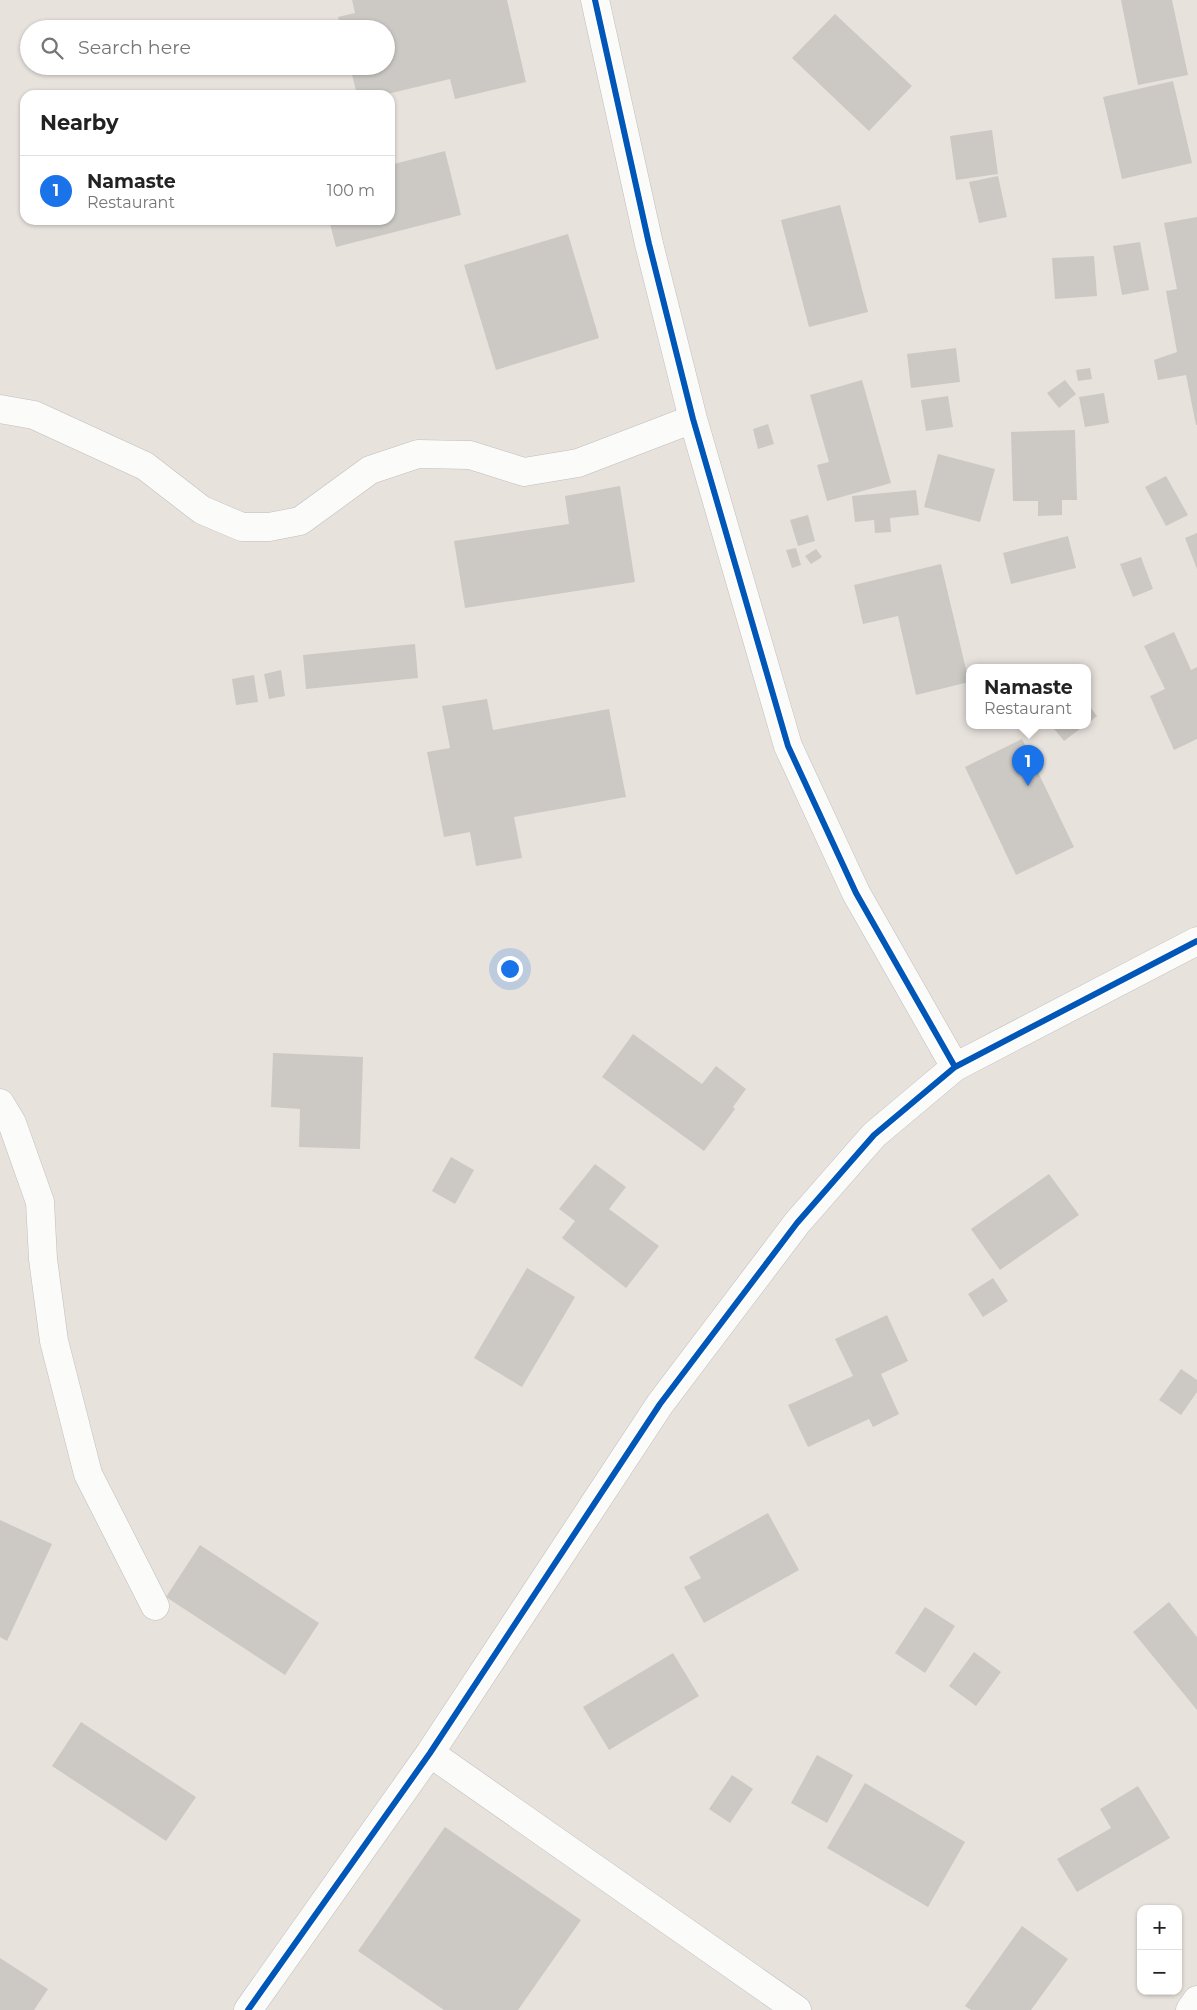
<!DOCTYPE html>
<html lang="en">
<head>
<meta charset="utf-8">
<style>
	:root { --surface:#fff; --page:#f6f6f6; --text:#222; --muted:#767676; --line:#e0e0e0; --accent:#1a73e8 }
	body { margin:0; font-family:Montserrat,sans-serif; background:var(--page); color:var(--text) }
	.controls { position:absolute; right:15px; bottom:15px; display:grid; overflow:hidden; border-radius:10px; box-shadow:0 1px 4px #0004 }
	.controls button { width:45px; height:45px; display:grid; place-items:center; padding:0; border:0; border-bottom:1px solid var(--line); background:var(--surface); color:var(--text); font:25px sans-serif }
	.you { position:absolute; left:509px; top:968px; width:18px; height:18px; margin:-12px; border:4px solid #fff; border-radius:50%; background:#1a73e8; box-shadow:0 0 0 8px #1a73e833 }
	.badge { display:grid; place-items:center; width:32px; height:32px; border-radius:50%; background:var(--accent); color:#fff; font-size:16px; font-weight:700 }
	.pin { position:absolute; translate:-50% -41px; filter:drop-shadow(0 1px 2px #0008) }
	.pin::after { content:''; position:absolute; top:26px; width:18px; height:15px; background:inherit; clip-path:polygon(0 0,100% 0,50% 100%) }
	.popup { position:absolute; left:966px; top:664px; width:125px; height:65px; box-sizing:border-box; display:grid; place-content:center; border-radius:10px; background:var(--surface); filter:drop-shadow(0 1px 4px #0005); font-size:16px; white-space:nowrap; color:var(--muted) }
	.popup b { font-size:19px; color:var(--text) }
	.popup::after { content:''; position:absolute; left:50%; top:100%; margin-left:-10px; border:10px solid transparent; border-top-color:var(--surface) }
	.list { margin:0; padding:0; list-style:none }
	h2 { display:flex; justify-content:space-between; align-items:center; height:65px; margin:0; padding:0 20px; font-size:21px }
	h2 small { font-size:16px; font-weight:400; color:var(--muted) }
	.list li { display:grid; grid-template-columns:32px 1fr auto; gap:15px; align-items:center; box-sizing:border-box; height:70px; padding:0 20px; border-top:1px solid var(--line) }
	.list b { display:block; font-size:19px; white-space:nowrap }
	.list p { margin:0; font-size:16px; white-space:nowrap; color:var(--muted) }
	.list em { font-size:16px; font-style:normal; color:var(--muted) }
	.icon { flex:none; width:28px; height:28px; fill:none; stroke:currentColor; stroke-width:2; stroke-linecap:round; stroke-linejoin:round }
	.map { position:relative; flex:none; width:1197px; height:2010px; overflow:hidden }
	.search { position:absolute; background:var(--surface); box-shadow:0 1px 4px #0004; left:20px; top:20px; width:375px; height:55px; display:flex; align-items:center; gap:12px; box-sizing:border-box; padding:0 18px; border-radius:28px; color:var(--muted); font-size:19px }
	.panel { position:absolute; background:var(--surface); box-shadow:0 1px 4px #0004; left:20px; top:90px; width:375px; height:135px; border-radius:15px }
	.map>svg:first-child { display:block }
	.building { fill:#ccc8c4 }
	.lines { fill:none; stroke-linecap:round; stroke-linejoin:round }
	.minor-casing { stroke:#c0bebe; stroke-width:29 }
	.minor { stroke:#fbfbfa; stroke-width:28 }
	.cycleway-casing { stroke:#fff; stroke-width:9 }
	.cycleway { stroke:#0057b8; stroke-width:6 }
</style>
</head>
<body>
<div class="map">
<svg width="1197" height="2010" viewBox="0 0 1197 2010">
	<rect width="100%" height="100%" fill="#e7e2dc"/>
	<!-- building -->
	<path class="building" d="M352,0H507L526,82L455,99L450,79L383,95H374L373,93L357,95L350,66H386V29H341L338,17L355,13Z
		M1121,0H1172L1188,75L1138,85Z
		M835,14L912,86L869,131L792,58Z
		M1173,81L1192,163L1122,179L1103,97Z
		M992,130L998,174L956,180L950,136Z
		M445,151L461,215L336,247L329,220H390V165Z
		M998,176L1007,217L979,223L969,182Z
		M840,205L868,312L809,327L781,220Z
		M1197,217V425H1196L1186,375L1158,380L1154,360L1177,352L1166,291L1177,289L1164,223Z
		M568,234L599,338L496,370L464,265Z
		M1140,242L1149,290L1122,295L1113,246Z
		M1094,256L1097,296L1055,299L1052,258Z
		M956,348L960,382L911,388L907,354Z
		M1090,368L1092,379L1078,381L1076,370Z
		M862,380L891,483L827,501L817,465L829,462L810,395Z
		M1065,380L1076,394L1059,408L1047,393Z
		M1104,393L1109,423L1085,427L1079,397Z
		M948,396L953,427L926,431L921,400Z
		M768,424L774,444L758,449L753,429Z
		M1075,430L1077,500H1062V515L1038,516V501H1013L1011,432Z
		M938,454L995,469L980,522L924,507Z
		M1166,476L1188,515L1166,526L1145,487Z
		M620,486L635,582L465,608L454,541L569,524L565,496Z
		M916,490L919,515L890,518L891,532L875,533L874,520L855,522L852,496Z
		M808,515L815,541L798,546L790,520Z
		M1197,533V569L1185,538Z
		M1068,536L1076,568L1011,584L1003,553Z
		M796,548L801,565L792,568L786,550Z
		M816,549L822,557L811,564L805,556Z
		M1141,557L1153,589L1133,597L1120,564Z
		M941,564L969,682L916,695L898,616L863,624L854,585Z
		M1174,632L1191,670L1197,667V739L1174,750L1150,696L1165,689L1144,646Z
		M415,644L418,678L306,689L303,655Z
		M281,670L285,696L269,699L264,674Z
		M254,675L258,702L236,705L232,679Z
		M487,699L493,730L609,709L626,797L514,817L522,858L476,866L470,832L444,837L427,752L450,748L442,706Z
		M1087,703L1097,716L1087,724Z
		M1051,725H1085L1064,741Z
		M1022,739L1074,847L1016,875L965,767Z
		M633,1034L702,1084L716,1066L746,1089L733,1107L735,1109L704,1151L602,1077Z
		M273,1053L363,1057L360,1149L299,1147L300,1109L271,1107Z
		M451,1157L474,1170L455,1204L432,1191Z
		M595,1164L626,1187L609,1209L659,1246L626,1288L562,1238L575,1221L559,1209Z
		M1049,1174L1079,1215L1000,1270L971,1229Z
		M527,1268L575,1297L522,1387L474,1358Z
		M993,1278L1008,1301L983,1317L968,1294Z
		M887,1315L908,1361L881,1374L899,1414L873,1427L869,1419L808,1447L788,1405L853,1376L835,1339Z
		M1181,1369L1197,1380V1392L1181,1415L1159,1400Z
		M768,1513L799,1570L704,1623L684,1587L701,1578L689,1557Z
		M0,1520L52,1544L7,1641L0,1637Z
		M200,1545L319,1623L285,1675L166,1597Z
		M1169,1602L1197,1637V1710L1133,1632Z
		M925,1607L955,1626L925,1673L895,1653Z
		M974,1652L1001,1672L976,1706L949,1686Z
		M673,1653L699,1696L609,1750L583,1707Z
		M81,1722L196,1797L166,1841L52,1766Z
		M817,1755L853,1775L827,1823L791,1803Z
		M732,1775L753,1789L730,1823L709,1809Z
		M865,1783L965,1842L928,1907L827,1848Z
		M1138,1786L1170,1838L1077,1892L1057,1859L1111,1828L1100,1809Z
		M445,1827L581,1920L518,2010H444L358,1951Z
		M1022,1926L1068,1959L1031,2010H971L965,2006Z
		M0,1958L48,1989L34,2010H0Z"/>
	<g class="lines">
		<defs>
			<path id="minor" d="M595,0L649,244L693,419L788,746L856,893L955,1067
				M0,409L34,415L145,466L202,510L242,527H269L300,521L370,470L418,454L470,455L524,472L578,463L693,419
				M0,1103L12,1123L40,1202L43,1259L54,1341L88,1474L155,1606
				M430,1753L797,2010
				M248,2010L430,1753L660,1404L797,1223L874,1135L955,1067L1197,941
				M1190,2010L1197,2000"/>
		</defs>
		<!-- minor casing -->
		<use href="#minor" class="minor-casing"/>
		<!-- minor -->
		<use href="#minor" class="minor"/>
		<defs>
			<path id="cycleway" d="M595,0L649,244L693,419L788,746L856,893L955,1067
				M248,2010L430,1753L660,1404L797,1223L874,1135L955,1067L1197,941"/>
		</defs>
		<!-- cycleway casing -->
		<use href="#cycleway" class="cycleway-casing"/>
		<!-- cycleway -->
		<use href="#cycleway" class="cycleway"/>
	</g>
</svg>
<div class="controls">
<button>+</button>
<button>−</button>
</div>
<div class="you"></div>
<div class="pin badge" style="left:1028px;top:786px">1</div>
<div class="popup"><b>Namaste</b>Restaurant</div>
<div class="search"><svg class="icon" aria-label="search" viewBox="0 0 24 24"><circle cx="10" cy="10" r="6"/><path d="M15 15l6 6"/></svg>Search here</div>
<section class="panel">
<h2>Nearby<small></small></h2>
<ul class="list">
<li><span class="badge">1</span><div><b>Namaste</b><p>Restaurant</p></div><em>100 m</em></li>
</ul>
</section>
</div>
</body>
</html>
